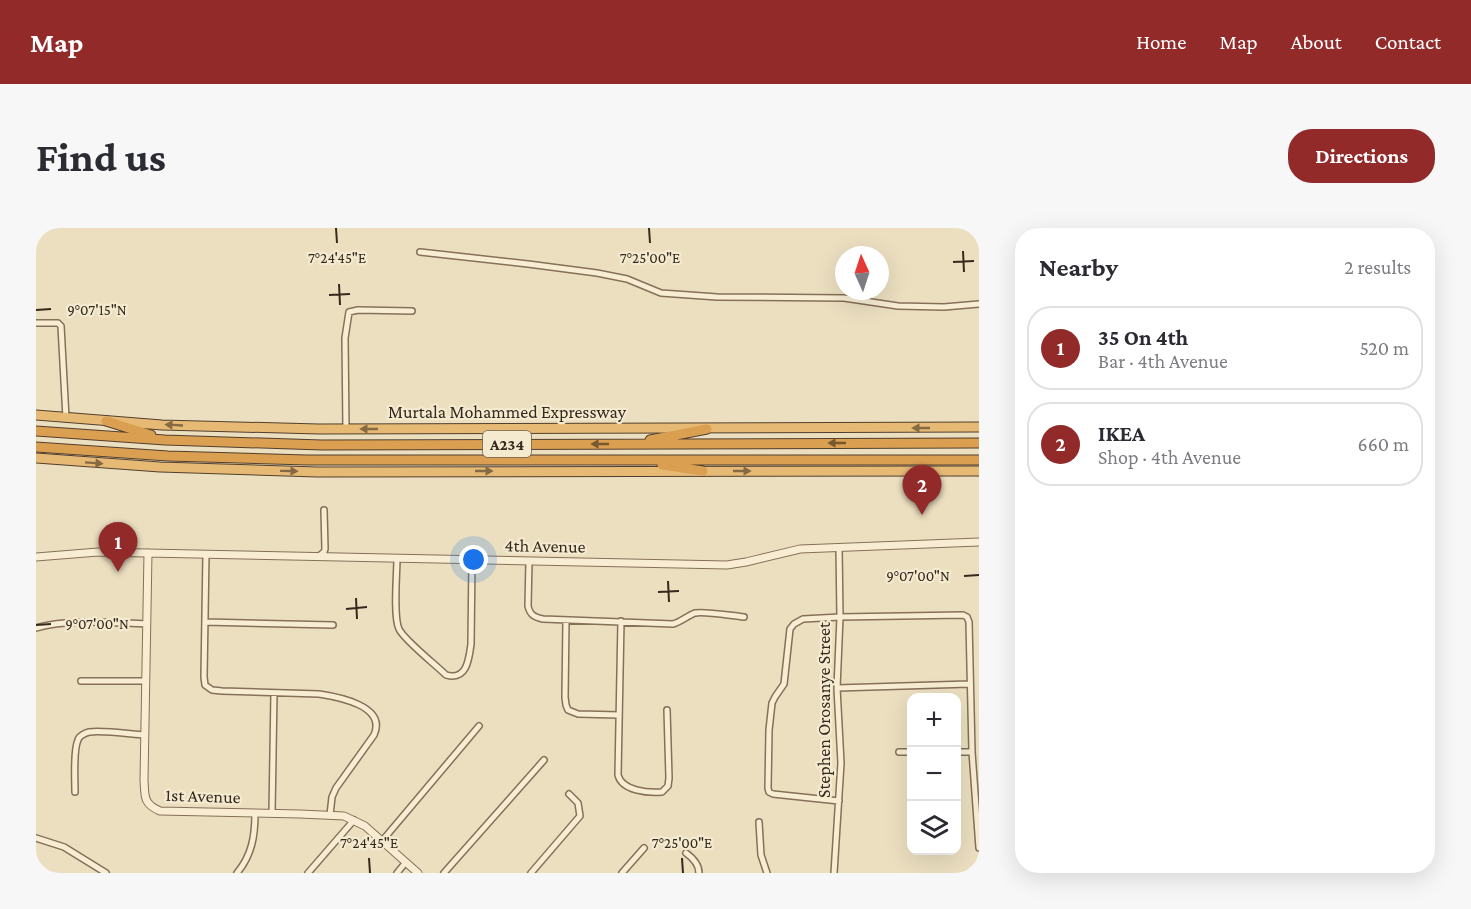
<!DOCTYPE html>
<html lang="en">
<head>
<meta charset="utf-8">
<style>
	:root { --surface:#fff; --page:#f7f7f7; --text:#2b2b33; --muted:#7c7c81; --line:#e1e1e2; --accent:#922a2a }
	body { margin:0; font-family:"Crimson Pro",serif; background:var(--page); color:var(--text) }
	.controls { position:absolute; right:18px; bottom:18px; display:grid; overflow:hidden; border-radius:12px; box-shadow:0 6px 24px #0002 }
	.controls button { width:54px; height:54px; display:grid; place-items:center; padding:0; border:0; border-bottom:2px solid var(--line); background:var(--surface); color:var(--text); font:30px sans-serif }
	.compass { position:absolute; left:799px; top:18px; width:54px; height:54px; border-radius:50%; background:var(--surface); box-shadow:0 6px 24px #0002; rotate:357deg }
	.you { position:absolute; left:438px; top:332px; width:21px; height:21px; margin:-15px; border:4px solid #fff; border-radius:50%; background:#1a73e8; box-shadow:0 0 0 9px #1a73e833 }
	.badge { display:grid; place-items:center; width:39px; height:39px; border-radius:50%; background:var(--accent); color:#fff; font-size:20px; font-weight:700 }
	.pin { position:absolute; translate:-50% -50px; filter:drop-shadow(0 2px 3px #0008) }
	.pin::after { content:''; position:absolute; top:32px; width:21px; height:18px; background:inherit; clip-path:polygon(0 0,100% 0,50% 100%) }
	.list { margin:0; padding:0; list-style:none }
	h2 { display:flex; justify-content:space-between; align-items:center; height:78px; margin:0; padding:0 24px; font-size:26px }
	h2 small { font-size:20px; font-weight:400; color:var(--muted) }
	.list li { display:grid; grid-template-columns:39px 1fr auto; gap:18px; align-items:center; box-sizing:border-box; height:84px; margin:0 12px 12px; padding:0 12px; border:2px solid var(--line); border-radius:24px }
	.list b { display:block; font-size:22px; white-space:nowrap }
	.list p { margin:0; font-size:20px; white-space:nowrap; color:var(--muted) }
	.list em { font-size:20px; font-style:normal; color:var(--muted) }
	.icon { flex:none; width:33px; height:33px; fill:none; stroke:currentColor; stroke-width:2; stroke-linecap:round; stroke-linejoin:round }
	.map { position:relative; flex:none; width:943px; height:645px; overflow:hidden; border-radius:24px }
	header { display:flex; align-items:center; gap:36px; box-sizing:border-box; height:84px; padding:0 30px; background:var(--accent); color:#fff }
	header strong { font-size:28px }
	nav { display:flex; gap:33px; margin-inline-start:auto; font-size:21px }
	.intro { display:flex; align-items:center; justify-content:space-between; box-sizing:border-box; height:144px; padding:0 36px }
	h1 { margin:0; font-size:42px }
	.button { padding:15px 27px; border-radius:24px; background:var(--accent); color:#fff; font-size:21px; font-weight:700 }
	main { display:flex; gap:36px; padding:0 36px }
	aside { flex:1; background:var(--surface); border-radius:24px; box-shadow:0 6px 24px #0002 }
	.map>svg:first-child { display:block }
	.lines { fill:none; stroke-linecap:round; stroke-linejoin:round }
	.minor-casing { stroke:#857058; stroke-width:8 }
	.tertiary-casing { stroke:#857058; stroke-width:9 }
	.trunk-casing { stroke:#523f2d; stroke-width:11 }
	.motorway-casing { stroke:#523f2d; stroke-width:11 }
	.minor { stroke:#f8edd3; stroke-width:5 }
	.tertiary { stroke:#f8edd3; stroke-width:7 }
	.trunk { stroke:#e6ba74; stroke-width:9 }
	.motorway { stroke:#db9f51; stroke-width:9 }
	.oneway { fill:#856a44 }
	.oneway2 { fill:#775831 }
	.ticks { fill:none; stroke:#35281c; stroke-width:2 }
	.labels { text-anchor:middle; dominant-baseline:central; stroke-width:4.5; stroke-linejoin:round; paint-order:stroke }
	.shield { fill:#f4eacf; stroke:#6e6252; stroke-width:1.5 }
	.shield-label { font-size:16px; font-weight:bold; fill:#35281c }
	.street-label { font-size:18px; fill:#35281c; stroke:#f4eacf }
	.ticks-label { font-size:15px; text-anchor:middle; fill:#35281c; stroke:#f4eacf; stroke-width:4.5; stroke-linejoin:round; paint-order:stroke }
</style>
</head>
<body>
<header>
<strong>Map</strong>
<nav><a>Home</a><a>Map</a><a>About</a><a>Contact</a></nav>
</header>
<div class="intro"><h1>Find us</h1><a class="button">Directions</a></div>
<main>
<div class="map">
<svg width="943" height="645" viewBox="0 0 943 645">
	<rect width="100%" height="100%" fill="#ecdfc0"/>
	<g class="lines">
		<defs>
			<path id="minor" d="M384,24L492,36L561,45L591,51L625,65L681,69L808,70L862,78L908,79L943,76
				M0,95H22L25,98L30,190
				M310,201L309,110L313,84L322,82L376,83
				M170,326L168,449L169,457L176,462L186,463L283,466C303,469 351,478 338,507L300,560L296,569L294,587
				M283,328L288,324L289,321L288,282
				M361,330C361,346 357,388 363,401C368,412 400,437 410,447C431,453 433,431 435,416L436,331
				M493,333L492,378C494,387 498,389 507,391L637,396C645,394 651,388 659,385C669,383 696,388 708,389
				M530,392L529,469L530,477L532,482L542,486L583,487
				M585,393L582,547C586,563 612,565 626,564L632,558L633,550L631,482
				M169,394L297,397
				M0,400C36,390 75,395 111,396
				M45,453H110
				M801,460L933,456
				M863,524H876
				M920,524H936
				M39,564C39,552 37,522 42,512C43,508 49,505 53,504C67,502 94,506 109,507
				M803,573L737,566L733,564L732,560L733,502L736,475L739,469L748,456L754,401L758,396L767,391L804,389L927,387L931,389L933,394L936,524L943,620
				M236,585L238,465
				M723,594L725,627L731,645
				M0,610L28,619L70,645
				M346,613L443,498
				M650,625C657,630 663,636 663,645
				M201,645C216,627 219,608 219,585
				M272,645L318,592
				M361,645L370,634
				M408,645L508,532
				M495,645L544,588L542,575L533,566
				M586,645L608,620
				M798,645L805,535L801,460L804,389L803,319"/>
			<path id="tertiary" d="M112,325L108,552C109,568 107,576 124,583L264,586L308,588L329,598L382,645
				M0,329L62,324L691,337L710,334L764,321L943,314"/>
			<path id="trunk" d="M0,187L126,197L283,201L943,199
				M0,230L124,239L281,244L943,243"/>
			<path id="motorway" d="M70,193L115,207
				M0,203L129,212L286,217L943,215
				M614,212L671,201
				M0,219L132,228L271,232H943
				M626,237L667,243"/>
		</defs>
		<!-- minor casing -->
		<use href="#minor" class="minor-casing"/>
		<!-- tertiary casing -->
		<use href="#tertiary" class="tertiary-casing"/>
		<!-- trunk casing -->
		<use href="#trunk" class="trunk-casing"/>
		<!-- motorway casing -->
		<use href="#motorway" class="motorway-casing"/>
		<!-- minor -->
		<use href="#minor" class="minor"/>
		<!-- tertiary -->
		<use href="#tertiary" class="tertiary"/>
		<!-- trunk -->
		<use href="#trunk" class="trunk"/>
		<!-- motorway -->
		<use href="#motorway" class="motorway"/>
	</g>
	<!-- one-way arrows -->
	<defs><path id="oneway-solid" d="M-6-.8H1V-3.2L6.5 0L1 3.2V.8H-6Z" transform="scale(1.5)"/></defs>
	<g class="oneway">
		<use href="#oneway-solid" transform="translate(138 197) rotate(-177)"/>
		<use href="#oneway-solid" transform="translate(885 200) rotate(180)"/>
		<use href="#oneway-solid" transform="translate(333 201) rotate(180)"/>
		<use href="#oneway-solid" transform="translate(58 235) rotate(4)"/>
		<use href="#oneway-solid" transform="translate(253 243) rotate(1)"/>
		<use href="#oneway-solid" transform="translate(448 243)"/>
		<use href="#oneway-solid" transform="translate(706 243)"/>
	</g>
	<g class="oneway2">
		<use href="#oneway-solid" transform="translate(801 215) rotate(180)"/>
		<use href="#oneway-solid" transform="translate(564 216) rotate(180)"/>
	</g>
	<!-- ticks -->
	<path class="ticks" d="M300,0L301,15M613,0L614,15M927,23L928,44M917,34L938,33M303,56L304,77M293,67L314,66M0,82L15,81M928,348L943,347M632,353L633,374M622,364L643,363M320,370L321,391M310,381L331,379M0,397L15,396M333,630L334,645M646,630L647,645"/>
	<g class="labels">
		<!-- shield labels -->
		<rect class="shield" x="447" y="203" width="48" height="26" rx="4.5"/>
		<g class="shield-label">
			<text x="471" y="216">A234</text>
		</g>
		<!-- street labels -->
		<g class="street-label">
			<text x="471" y="184">Murtala Mohammed Expressway</text>
			<text transform="translate(509 318) rotate(1)">4th Avenue</text>
			<text transform="translate(788 482) rotate(-90)">Stephen Orosanye Street</text>
			<text transform="translate(167 568) rotate(2)">1st Avenue</text>
		</g>
	</g>
	<g class="ticks-label">
		<text x="301" y="35">7°24'45"E</text>
		<text x="614" y="35">7°25'00"E</text>
		<text x="61" y="87">9°07'15"N</text>
		<text x="882" y="353">9°07'00"N</text>
		<text x="61" y="401">9°07'00"N</text>
		<text x="333" y="620">7°24'45"E</text>
		<text x="646" y="620">7°25'00"E</text>
	</g>
</svg>
<div class="controls">
<button>+</button>
<button>−</button>
<button><svg class="icon" aria-label="layers" viewBox="0 0 24 24"><path d="M12 4l9 5-9 5-9-5zM3 14l9 5 9-5"/></svg></button>
</div>
<svg class="compass" viewBox="-18 -18 36 36"><path d="M0-13l5 13h-10z" fill="#e53935"/><path d="M0 13l5-13h-10z" fill="#7c7c81"/></svg>
<div class="you"></div>
<div class="pin badge" style="left:82px;top:344px">1</div>
<div class="pin badge" style="left:886px;top:287px">2</div>
</div>
<aside>
<h2>Nearby<small>2 results</small></h2>
<ul class="list">
<li><span class="badge">1</span><div><b>35 On 4th</b><p>Bar · 4th Avenue</p></div><em>520 m</em></li>
<li><span class="badge">2</span><div><b>IKEA</b><p>Shop · 4th Avenue</p></div><em>660 m</em></li>
</ul>
</aside>
</main>
</body>
</html>
